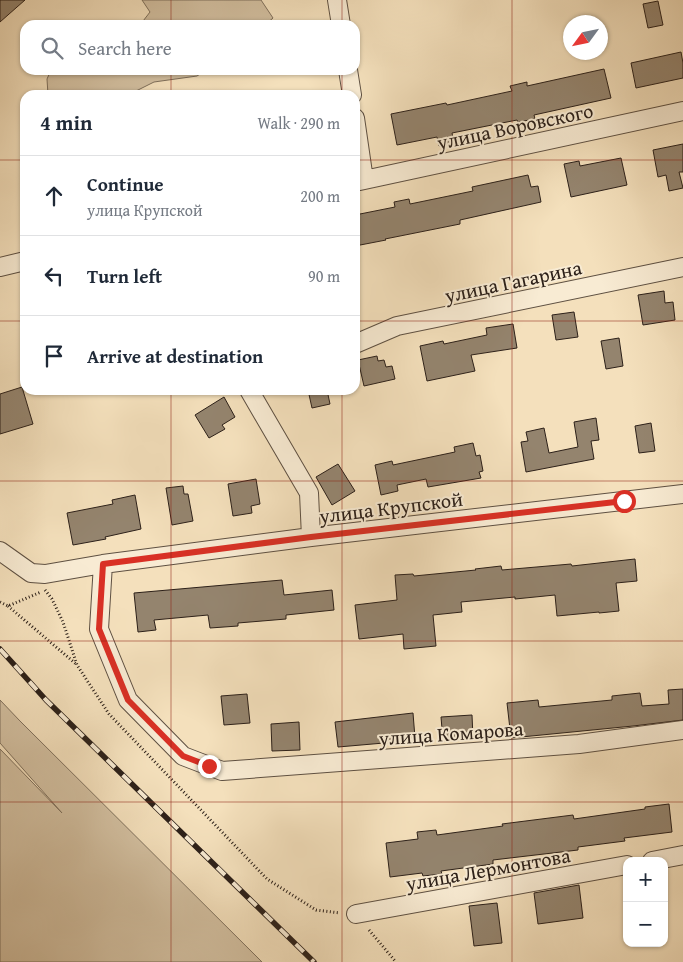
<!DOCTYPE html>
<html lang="en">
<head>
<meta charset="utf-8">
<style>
	:root { --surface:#fff; --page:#f6f6f7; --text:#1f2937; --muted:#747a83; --line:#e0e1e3 }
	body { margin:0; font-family:"Gentium Book Plus",serif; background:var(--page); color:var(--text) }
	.controls { position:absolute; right:15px; bottom:15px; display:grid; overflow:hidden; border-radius:10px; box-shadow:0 1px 4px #0004 }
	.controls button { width:45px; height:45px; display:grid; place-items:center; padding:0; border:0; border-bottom:1px solid var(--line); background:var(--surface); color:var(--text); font:25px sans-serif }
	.compass { position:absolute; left:563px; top:15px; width:45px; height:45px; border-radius:50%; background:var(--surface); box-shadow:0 1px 4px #0004; rotate:237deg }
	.stop { position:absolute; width:15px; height:15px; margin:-11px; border:4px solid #d93025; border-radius:50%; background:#fff }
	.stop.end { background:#d93025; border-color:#fff; box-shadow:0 1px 5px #0008 }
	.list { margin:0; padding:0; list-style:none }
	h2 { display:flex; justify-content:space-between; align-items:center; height:65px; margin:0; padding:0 20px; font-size:21px }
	h2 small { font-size:16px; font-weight:400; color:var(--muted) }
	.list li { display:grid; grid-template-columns:32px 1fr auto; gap:15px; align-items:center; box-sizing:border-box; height:80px; padding:0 20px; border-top:1px solid var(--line) }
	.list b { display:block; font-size:19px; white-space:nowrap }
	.list p { margin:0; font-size:16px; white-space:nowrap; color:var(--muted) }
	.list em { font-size:16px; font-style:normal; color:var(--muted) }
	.icon { flex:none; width:28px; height:28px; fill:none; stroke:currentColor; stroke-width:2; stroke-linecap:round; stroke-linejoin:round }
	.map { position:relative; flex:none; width:683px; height:962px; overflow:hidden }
	.search { position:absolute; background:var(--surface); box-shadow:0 1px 4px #0004; left:20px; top:20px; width:340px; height:55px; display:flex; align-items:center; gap:12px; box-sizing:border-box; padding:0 18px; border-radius:15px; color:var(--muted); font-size:19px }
	.panel { position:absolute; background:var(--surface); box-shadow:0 1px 4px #0004; left:20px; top:90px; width:340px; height:305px; border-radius:15px }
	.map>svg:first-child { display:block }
	.green { fill:#d2bfa0; stroke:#7f705c }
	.building { fill:#94846e; stroke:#2c2019 }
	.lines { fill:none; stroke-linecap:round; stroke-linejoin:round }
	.minor-casing { stroke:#5e5042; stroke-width:20 }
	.path { stroke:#2c2019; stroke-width:3; stroke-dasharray:1 2.5; stroke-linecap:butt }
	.minor { stroke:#f8ebd3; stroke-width:18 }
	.rail-casing { stroke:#2c2019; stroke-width:5.5 }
	.rail { stroke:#f8ebd3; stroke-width:4; stroke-dasharray:11; stroke-linecap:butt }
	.route { stroke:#d93025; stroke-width:6 }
	.grid { fill:none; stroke:#8f2418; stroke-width:1; stroke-opacity:0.55 }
	.labels { text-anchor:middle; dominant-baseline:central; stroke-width:4; stroke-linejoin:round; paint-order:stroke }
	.street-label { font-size:20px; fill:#2c2019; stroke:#f8ebd3 }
</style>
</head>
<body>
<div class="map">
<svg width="683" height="962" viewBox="0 0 683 962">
	<rect width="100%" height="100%" fill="#f4e0bc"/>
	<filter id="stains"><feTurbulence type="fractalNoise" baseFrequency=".004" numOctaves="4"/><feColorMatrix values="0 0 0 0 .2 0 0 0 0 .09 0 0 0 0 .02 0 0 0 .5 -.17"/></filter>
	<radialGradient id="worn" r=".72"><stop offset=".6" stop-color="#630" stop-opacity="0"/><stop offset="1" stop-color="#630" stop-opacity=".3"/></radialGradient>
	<!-- green -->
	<path class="green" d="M142,0H261L273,18L265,25H140L150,12Z
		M51,70H206L197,76L154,82L128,95H48L47,79Z
		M0,700L20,721L262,962H0V749L62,813L0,743Z"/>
	<!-- building -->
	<path class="building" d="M0,0H25L0,22Z
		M658,1L663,25L648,28L643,4Z
		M681,52L683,63V78L636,88L631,63Z
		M604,69L611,98L534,115L535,119L518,122L517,120L452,133L454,143L439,146L437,137L397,145L391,114L446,103L447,105L512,91L510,86L527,82V86Z
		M683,144V172H679L683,188L669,191L666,175L658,177L653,150Z
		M621,158L627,185L571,197L564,164L579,161L580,166Z
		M528,175L531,187L538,186L541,202L460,220V224L385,239L386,240L355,246V215L395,207L394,202L409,199L410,204L473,191L472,187Z
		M664,291L665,303L673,302L675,320L643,325L638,295Z
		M574,312L578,337L556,340L552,315Z
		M513,324L517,348L471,355L475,371L427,381L420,346L443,341L444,344L487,335L486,328Z
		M619,338L623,366L606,369L601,341Z
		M377,356L378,361L384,360L386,367L392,366L395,379L364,386L358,360Z
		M22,387L33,424L0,434V394Z
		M308,390H327L330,404L312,408Z
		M224,397L235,417L222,425L225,429L209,438L195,415Z
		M596,418L599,440L591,441L594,459L526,472L521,442L528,441L526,432L544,428L549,453L578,447L574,422Z
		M651,423L655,451L639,453L635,426Z
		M473,443L476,456L480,455L483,471L479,472L481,478L428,487L426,479L397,485L398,491L381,495L375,465L392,461L393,465L455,452L454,447Z
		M338,464L355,491L332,505L316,477Z
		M256,479L260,504L251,506L252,513L233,516L228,484Z
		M183,486L184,494H188L193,521L172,525L166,488Z
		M135,495L141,529L105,537L106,539L73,545L67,513L113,504L112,500Z
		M635,559L637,581L616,583L619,611L599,613V612L557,616L555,595L515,599V597L461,602L462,612L433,615L436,646L404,649L403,634L359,639L355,605L397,600L395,575L413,574L414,576L476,570L475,569L501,566L502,570L571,564L572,566Z
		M282,580L284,595L332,590L334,610L286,615V619L238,623V626L210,628L208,615L154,620L156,630L138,632L134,593Z
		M683,689V720L633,726L511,738L507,703L538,700L539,707L612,700V696L640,693L642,706L669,704L668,690Z
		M247,694L250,723L224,725L221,696Z
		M413,713L415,738H407V741L338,747L335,722Z
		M472,715L473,738L443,741L441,717Z
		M299,722L300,750L272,751L271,724Z
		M669,804L672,832L624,838L625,841L578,847V850L493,860V864L441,871L442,874L423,876L422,873L390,877L386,843L418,839L417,832L436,830L437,835L503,826L502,824L573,815L574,819L645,809V807Z
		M579,885L583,918L538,924L534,893Z
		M497,903L502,943L474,946L469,906Z"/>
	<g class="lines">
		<defs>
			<path id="minor" d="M337,0L341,25
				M348,70L352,95
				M355,118L364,180
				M355,182L683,111
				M0,267L25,261
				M355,344L397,326L683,267
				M249,390L309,493L311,537
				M0,551L31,573L45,574L103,564L99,629L128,700L183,756L222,771L579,744L683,730
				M103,564L311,537L683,494
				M652,861L683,855
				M356,914L627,865"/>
		</defs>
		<!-- minor casing -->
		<use href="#minor" class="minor-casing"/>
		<!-- path -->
		<path class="path" d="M45,590L52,599L63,622L77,665L109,714L267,879L316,910L340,913
			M0,602L8,606L41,592
			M8,606L76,664
			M369,930L396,962"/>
		<!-- minor -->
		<use href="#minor" class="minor"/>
		<defs>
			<path id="rail" d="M0,649L46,700L314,962"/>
		</defs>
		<!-- rail casing -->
		<use href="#rail" class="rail-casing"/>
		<!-- rail -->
		<use href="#rail" class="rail"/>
	</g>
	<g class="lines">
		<!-- route -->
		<path class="route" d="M209,766L183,756L128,700L99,629L103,564L311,537L624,501"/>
	</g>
	<!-- grid -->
	<path class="grid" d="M171,0V25M342,0V25M512,0V962M171,70V95M342,70V95M0,160H25M355,160H683M0,321H25M355,321H683M171,390V962M342,390V962M0,481H683M0,641H683M0,802H683"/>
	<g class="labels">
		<!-- street labels -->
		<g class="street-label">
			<text transform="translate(515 126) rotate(-12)">улица Воровского</text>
			<text transform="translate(513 281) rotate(-12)">улица Гагарина</text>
			<text transform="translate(391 507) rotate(-7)">улица Крупской</text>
			<text transform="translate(451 733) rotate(-4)">улица Комарова</text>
			<text transform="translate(488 869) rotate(-10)">улица Лермонтова</text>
		</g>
	</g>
	<rect width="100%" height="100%" filter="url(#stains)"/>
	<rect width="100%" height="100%" fill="url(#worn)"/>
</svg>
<div class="controls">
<button>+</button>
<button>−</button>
</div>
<svg class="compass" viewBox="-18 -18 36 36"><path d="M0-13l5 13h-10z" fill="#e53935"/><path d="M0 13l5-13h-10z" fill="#747a83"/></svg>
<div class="stop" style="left:624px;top:501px"></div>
<div class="stop end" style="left:209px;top:766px"></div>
<div class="search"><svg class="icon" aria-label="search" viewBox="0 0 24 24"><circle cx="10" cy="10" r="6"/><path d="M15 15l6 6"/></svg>Search here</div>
<section class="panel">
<h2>4 min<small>Walk · 290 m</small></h2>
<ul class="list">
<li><svg class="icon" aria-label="ahead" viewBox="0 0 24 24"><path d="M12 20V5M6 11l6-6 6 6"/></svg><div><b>Continue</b><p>улица Крупской</p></div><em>200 m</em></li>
<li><svg class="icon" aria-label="left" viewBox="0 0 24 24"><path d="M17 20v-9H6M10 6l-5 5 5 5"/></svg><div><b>Turn left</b></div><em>90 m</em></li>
<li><svg class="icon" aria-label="arrive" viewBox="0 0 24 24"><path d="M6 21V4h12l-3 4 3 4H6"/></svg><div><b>Arrive at destination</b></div></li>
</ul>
</section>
</div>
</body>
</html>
